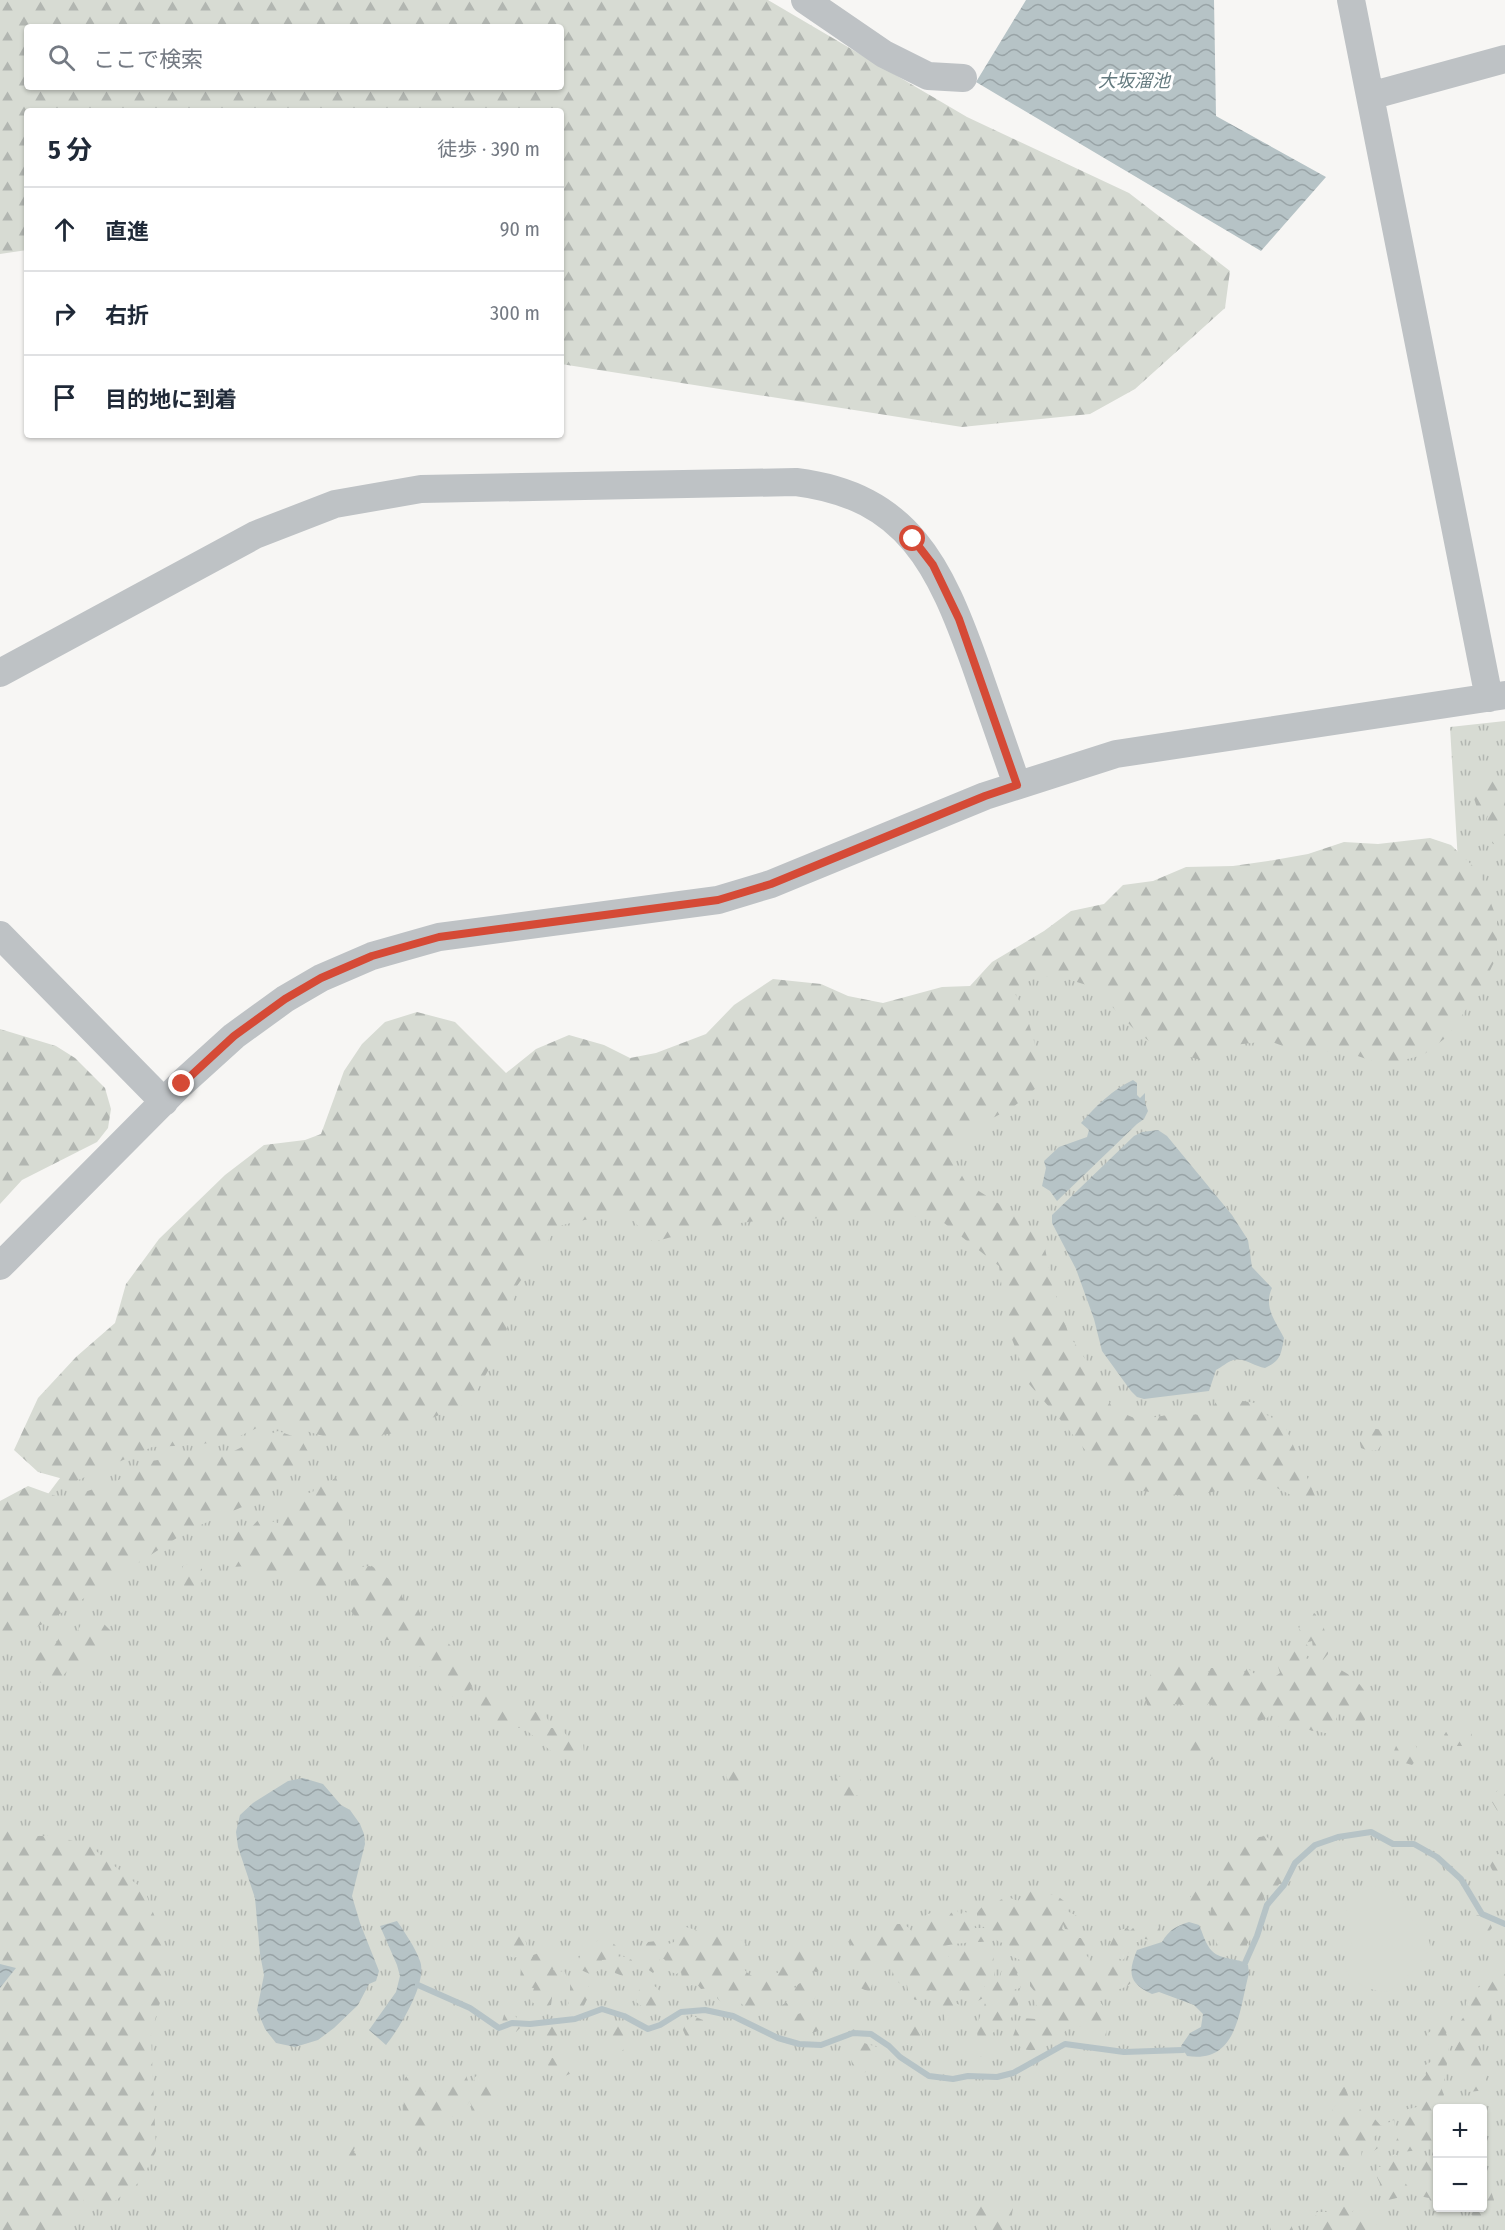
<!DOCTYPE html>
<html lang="ja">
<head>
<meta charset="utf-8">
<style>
	:root { --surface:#fff; --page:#f6f6f7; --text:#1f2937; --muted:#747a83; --line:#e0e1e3 }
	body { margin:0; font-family:"Fira Sans Condensed","Noto Sans JP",sans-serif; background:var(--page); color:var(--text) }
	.controls { position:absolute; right:18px; bottom:18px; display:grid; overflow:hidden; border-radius:6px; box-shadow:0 2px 4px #0004 }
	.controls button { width:54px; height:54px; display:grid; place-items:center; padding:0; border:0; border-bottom:2px solid var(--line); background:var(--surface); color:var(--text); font:30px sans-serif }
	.stop { position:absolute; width:18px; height:18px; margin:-14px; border:4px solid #d54a36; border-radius:50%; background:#fff }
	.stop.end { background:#d54a36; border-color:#fff; box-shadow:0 2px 6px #0008 }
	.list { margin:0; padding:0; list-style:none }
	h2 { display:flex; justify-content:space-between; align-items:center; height:78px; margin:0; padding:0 24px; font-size:26px }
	h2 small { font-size:20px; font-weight:400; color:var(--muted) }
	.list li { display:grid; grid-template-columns:39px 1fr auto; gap:18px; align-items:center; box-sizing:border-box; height:84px; padding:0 24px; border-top:2px solid var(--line) }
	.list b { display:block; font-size:22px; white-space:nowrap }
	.list em { font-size:20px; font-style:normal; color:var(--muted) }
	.icon { flex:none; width:33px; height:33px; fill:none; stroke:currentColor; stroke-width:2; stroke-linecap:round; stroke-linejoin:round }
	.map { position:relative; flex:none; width:1505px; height:2230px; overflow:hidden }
	.search { position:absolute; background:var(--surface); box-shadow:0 2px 4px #0004; left:24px; top:24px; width:540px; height:66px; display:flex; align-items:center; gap:15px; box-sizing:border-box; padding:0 21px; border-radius:6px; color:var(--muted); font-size:22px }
	.panel { position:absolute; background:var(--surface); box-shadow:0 2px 4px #0004; left:24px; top:108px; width:540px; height:330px; border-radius:6px }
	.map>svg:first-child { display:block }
	.grass { fill:url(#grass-tufts); fill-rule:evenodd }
	.forest { fill:url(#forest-firs); fill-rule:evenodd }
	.park { fill:#d7dbd3 }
	.water { fill:url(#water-waves) }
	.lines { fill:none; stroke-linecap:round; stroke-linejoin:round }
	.stream { stroke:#b6c3c6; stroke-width:6 }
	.minor { stroke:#bec2c5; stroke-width:28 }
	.route { stroke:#d54a36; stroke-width:8 }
	.labels { text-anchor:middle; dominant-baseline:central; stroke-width:6; stroke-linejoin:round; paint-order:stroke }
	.water-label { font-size:18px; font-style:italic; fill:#647a7f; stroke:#fff }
</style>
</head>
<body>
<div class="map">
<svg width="1505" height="2230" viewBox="0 0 1505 2230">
	<defs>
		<pattern id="grass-tufts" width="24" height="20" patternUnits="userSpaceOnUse" patternTransform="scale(1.5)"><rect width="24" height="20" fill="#d7dbd3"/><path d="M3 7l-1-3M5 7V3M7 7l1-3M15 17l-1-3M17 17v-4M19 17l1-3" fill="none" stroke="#b2b6b1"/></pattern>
		<pattern id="forest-firs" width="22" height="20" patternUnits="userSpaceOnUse" patternTransform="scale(1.5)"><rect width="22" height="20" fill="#d7dbd3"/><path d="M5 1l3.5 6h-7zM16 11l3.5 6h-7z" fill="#b2b6b1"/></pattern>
		<pattern id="water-waves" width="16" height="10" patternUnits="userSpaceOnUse" patternTransform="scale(1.5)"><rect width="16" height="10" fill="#b6c3c6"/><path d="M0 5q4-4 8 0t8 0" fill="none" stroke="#98a3a6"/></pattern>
	</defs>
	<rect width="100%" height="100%" fill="#f7f6f4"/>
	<!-- grass -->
	<path class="grass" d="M1505,721V2230H0V1558L205,1285L931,1002L1458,862L1450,727ZM1438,2108H1482V2208H1438Z"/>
	<!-- forest -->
	<path class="forest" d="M0,0H768L967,117L1129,193L1230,271L1225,308L1135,389L1090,414L962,427L561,364V111H27V250L0,254ZM27,27H561V87H27Z
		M1484,775L1494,778L1505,785V801L1503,805L1505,806V845L1493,844L1484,828L1488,815L1478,811L1472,792L1475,780Z
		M1430,838L1451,845L1479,872L1497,919V956L1484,983L1448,1036L1423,1055L1384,1065L1346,1052L1294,1050L1269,1041L1234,1045L1200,1060L1155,1046L1132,1027L1093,987L1064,978L1040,976L1012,989C1032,1019 1036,1048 1042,1083L1012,1108L985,1122L961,1141L954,1161L966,1183L1009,1210L1044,1243L1052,1284L1069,1335L1090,1366L1113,1409L1139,1420L1173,1414L1208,1415L1219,1397L1255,1403L1265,1414L1284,1424L1321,1510L1259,1479L1194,1497L1116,1488L1064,1424L1029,1384L1007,1326L999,1266L939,1219L873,1212L826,1218L764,1220L709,1227L653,1242L624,1211L558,1226L517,1286L504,1341L471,1402L395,1433L340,1441L272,1421L231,1440L194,1445L152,1447L74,1482L38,1472L14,1450L38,1398L76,1357L115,1323L126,1284L159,1239L225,1175L264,1145L305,1140L321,1134L344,1071L362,1044L385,1022L417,1012L455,1022L506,1073L536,1049L569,1035L604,1045L630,1058L656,1053L706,1034L734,1005L773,979L821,984L848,996L883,1003L942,987L970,986L992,962L1044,931L1071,911L1104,904L1123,885L1153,881L1186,867L1233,866L1268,861L1308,854L1344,842L1378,844Z
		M0,1029L56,1046L75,1058L105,1088L111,1109L108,1128L97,1142L22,1180L0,1204Z
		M1370,1428L1383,1430L1384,1440L1378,1450L1369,1451L1361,1448L1359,1439Z
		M278,1431L301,1439L311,1457L263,1498L189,1530L49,1621L0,1644V1501L28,1486L64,1499L117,1481L150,1461L234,1451L260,1438Z
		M336,1478C355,1514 351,1551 341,1588L313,1600L301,1581L288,1572L264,1579L247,1566L232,1567L226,1548L234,1532L249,1530L260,1518L278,1523L285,1502L295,1496L313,1492L318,1479L325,1483Z
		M192,1562L202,1569V1582L187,1591L181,1580L183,1566Z
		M369,1566L380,1569L383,1575L401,1587L402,1597L407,1603L410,1599L416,1604L422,1618L431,1624L437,1639L447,1641L460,1659L458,1667L464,1669L465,1676L470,1678L473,1684L471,1689L467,1692L461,1691L449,1699L439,1690V1678L432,1667H419L409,1656L411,1643L402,1640H380L376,1629L377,1621L359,1622L348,1607C351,1599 351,1590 351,1581L357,1577V1570L361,1567Z
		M1314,1613L1321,1618L1327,1639L1328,1654L1323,1660L1315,1656L1318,1650L1313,1648L1312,1641L1305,1643L1309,1647L1305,1658L1312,1660L1324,1669L1331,1665C1357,1677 1378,1694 1363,1724L1353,1722L1344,1712H1338L1336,1719L1341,1729L1337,1735L1320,1732L1318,1729L1312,1731L1306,1728L1302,1732L1292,1725L1283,1730L1274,1723L1276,1714L1272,1712L1267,1718L1258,1722L1255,1708L1243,1712L1231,1708L1219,1713L1209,1703L1201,1711L1185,1705L1160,1703L1154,1710L1147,1705L1143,1691L1151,1684L1150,1675L1169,1663L1194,1668L1202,1676L1207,1677L1210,1668H1222L1230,1680L1240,1681L1247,1668L1266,1683L1280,1673L1275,1656L1292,1649L1296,1636L1304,1642L1305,1631L1302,1632L1299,1629L1301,1621L1311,1619Z
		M94,1620L102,1622L111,1631L105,1650L97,1652L84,1668H70L55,1684L37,1682L31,1661L44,1649L53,1648L59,1638L75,1635L82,1623Z
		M484,1689L495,1691L503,1708C513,1703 521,1707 527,1714L529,1712H543L550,1723L548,1728H561L567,1736L575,1735L583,1743L584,1754L552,1752L524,1728H511L503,1723L494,1727L484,1724L479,1717L478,1695Z
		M1458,1725C1471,1725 1477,1736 1467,1746H1457L1451,1740H1447L1444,1735L1446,1732H1451Z
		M1407,1739L1416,1746L1418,1758L1412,1765L1398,1761L1394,1751L1398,1741Z
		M1189,1740C1203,1741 1208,1745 1214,1758L1199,1767L1181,1761V1751Z
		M740,1767L750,1772L746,1784L730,1787L726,1775L733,1768Z
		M846,1774L861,1778L859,1795L844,1798L835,1792L836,1778Z
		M1503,1786H1505V1824L1500,1820L1498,1812L1492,1802L1496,1792Z
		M3,1827L28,1836H56L90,1846L145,1891L162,1936L164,1970L161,1999L151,2034L156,2151L141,2181L115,2201L97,2203L85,2198L80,2206L49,2230H0V1828Z
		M1266,1836L1270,1840L1273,1849L1276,1845L1291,1849C1292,1857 1291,1862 1284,1866L1291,1879L1288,1884H1279L1274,1893L1263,1896V1902L1260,1910L1255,1912C1262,1930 1250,1938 1242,1952L1232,1953L1219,1947L1208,1928L1212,1902L1225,1897C1219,1883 1215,1874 1226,1861V1852L1233,1844H1238L1244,1839L1255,1842L1259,1837Z
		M1499,1854L1505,1857V1883C1496,1876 1487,1868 1490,1856Z
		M1203,1875C1211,1879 1210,1888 1211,1896L1204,1905L1194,1910L1188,1902L1192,1894L1195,1892L1192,1886L1196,1878Z
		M1028,1889L1037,1890L1043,1898L1048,1894L1056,1895L1064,1901L1065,1910L1077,1916L1079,1924L1073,1930L1065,1929L1063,1924L1062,1929L1074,1938H1082L1086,1942L1084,1953L1089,1958V1962L1094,1961L1105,1967L1115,1965L1121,1968L1124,1974H1128L1132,1982C1126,1988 1120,1989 1112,1991L1107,1987L1104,1992L1096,1994L1087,1992L1099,2000L1106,2011L1103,2017L1109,2023L1105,2036L1099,2039L1089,2036L1083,2026L1067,2028C1062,2037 1056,2040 1046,2037L1035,2050C1023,2051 1018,2047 1013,2036L1017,2025L1023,2018L1035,2019L1039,2010L1033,1999L1035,1992L1030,1986V1980L1026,1977L1024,1967L1026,1960H1020L1011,1956L1009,1943C1002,1943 998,1943 994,1937V1932L986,1928L990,1934L989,1941C976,1943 948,1942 939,1949L948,1954L951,1964L953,1954H963L965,1949L970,1948L975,1952L978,1949H987L994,1956C992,1964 996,1970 994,1977H1000L1004,1961L1010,1959L1020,1968L1017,1974L1022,1983L1020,1988L1013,1990L1019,1996L1018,2005L1008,2024L1000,2025L992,2034L993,2039L986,2047L985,2055L978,2058L971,2053L972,2046L978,2040C974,2021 986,2005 991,1987L989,1983L984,1985L987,1992L985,1997L976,2002L965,2001L962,1990L950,1997L952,2002L960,2005L962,2013L957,2021L952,2023L945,2021L943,2010L936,2009L932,2001L936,1992L930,1990L924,1998L915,2000L909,1994L907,1985L899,1983L893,1973L890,1961L873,1965V1976L870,1980L872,1984L870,1991C861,1990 858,1987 855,1979L862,1969L857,1967L858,1962L853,1963L849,1958L853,1948L849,1941L854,1930C863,1931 867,1932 871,1941L878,1933L884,1934C889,1922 905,1920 912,1932H920C924,1921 920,1914 936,1912L947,1919L951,1913L956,1910L961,1914L964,1911L971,1916L975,1928H985L977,1922V1912L983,1906L996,1907L1000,1900L1008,1897L1018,1901Z
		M1477,1915H1487L1492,1928L1485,1936L1473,1932L1471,1921Z
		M1147,1922L1158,1926L1160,1931L1154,1940L1145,1939L1140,1935L1138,1942L1129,1943V1952L1123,1960L1111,1956L1109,1947L1117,1931L1127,1928L1130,1931L1133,1928L1140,1930L1141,1926Z
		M686,1927L696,1930L709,1939L718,1936L724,1940C734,1934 740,1939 748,1946L746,1955L739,1958C742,1971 749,1975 760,1980L768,1973H778L777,1967L781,1960L790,1958L794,1951L800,1948L806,1953L815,1950L821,1952L825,1964L817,1972L795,1968L792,1977L785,1978L786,1982L780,1995H772L770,2003L763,2012L751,2011L739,2002L726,2007L717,1998L718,1989L714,1983L709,1988L701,1989L696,1983L690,1986L683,1984L681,1972L676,1974L669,1971L667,1963L664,1959H660L658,1967L653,1973C645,1968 642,1965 645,1956L642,1949L648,1942L656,1941L663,1946L674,1942L676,1932Z
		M512,1936H520L525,1939L527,1946L524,1955L513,1958L504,1952V1942Z
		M602,1938L609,1939L616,1946L617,1957L622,1956L632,1960V1968L623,1976L615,1973L612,1959L602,1960L600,1969L592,1975L581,1970L578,1961L582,1952L592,1949L593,1943Z
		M545,1951L554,1955L557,1964L553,1970L565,1972L567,1978L562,1989L553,1991L551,2005L540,2009L530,2000L534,1988L526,1987L520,1981L521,1966L530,1962L533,1955Z
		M1505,1952V1992L1495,1998L1491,2012L1492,2027L1478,2040V2054L1484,2066L1487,2090L1468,2092L1467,2074L1459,2069L1453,2053L1461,2037L1458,2025L1465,2015L1466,2002L1482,1984L1483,1975L1490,1963L1498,1962L1500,1954Z
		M573,1974L582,1977V1982L588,1985L591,1991L580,2014L571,2015L567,2007C573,1996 567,1985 573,1974Z
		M794 1993a11 11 0 1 1 22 0a11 11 0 1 1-22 0Z
		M644,1983C656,1984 659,1989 665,2000L661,2010H647L636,2002L639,1990Z
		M788,2002L795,2006L798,2014C810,2010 816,2012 824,2021L823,2029C811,2034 800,2037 790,2026H780L774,2018L776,2008Z
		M513,2009L520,2028L516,2032L505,2030L502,2022L505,2011Z
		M1449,2012L1452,2027L1446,2033L1450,2045C1445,2055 1449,2068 1444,2081L1439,2082L1444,2095L1431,2116L1437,2119V2148L1402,2152L1395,2143L1401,2131L1406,2128L1401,2118L1404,2110L1417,2107L1422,2094L1418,2085L1426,2075L1424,2066L1432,2061L1430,2053L1440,2048L1429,2045L1427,2034L1432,2030V2022L1438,2014Z
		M693,2016L703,2020L704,2030L697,2038L686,2037L683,2030L686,2021Z
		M908,2019L917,2021L921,2029L923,2039L917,2047L901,2044L897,2037V2030L904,2026Z
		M614,2022L627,2029L631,2037L627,2048L615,2054L611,2045C614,2037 612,2033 608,2026Z
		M545,2026L558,2027L560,2031C557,2042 552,2044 542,2046L535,2037L537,2028Z
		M861,2042L877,2047L879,2057L873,2069L863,2073L852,2065C850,2054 851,2048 861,2042Z
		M571,2055L574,2059L572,2063L575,2065L572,2073L558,2079L551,2074L548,2065L552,2058L564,2059L565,2056Z
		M459,2066L465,2072L469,2084L472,2085L475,2077L488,2069L493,2081L501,2087L500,2094L496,2097L490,2096L495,2102L492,2112L483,2116L473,2112L470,2101L466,2106L455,2103L451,2107L453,2116L448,2121H437L432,2114L431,2120L425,2126L432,2132L431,2142L427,2149L418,2151L411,2143L414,2131L402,2123L404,2101L408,2097L403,2088L405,2078L412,2072C422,2077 426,2082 423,2092L430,2090L436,2092L438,2089L450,2083L449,2075L452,2068Z
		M1345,2087L1356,2117L1360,2109L1368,2120L1374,2118L1381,2126L1394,2120L1395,2126L1373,2137L1378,2148L1371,2153L1362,2147L1361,2158L1350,2170L1339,2165L1341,2159L1337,2151L1341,2145L1340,2138L1331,2122L1333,2107L1340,2102L1335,2088Z
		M346,2137L352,2139L356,2145L353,2152L356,2154L355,2165L348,2168L342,2163C344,2152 338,2147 346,2137Z
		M1395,2154L1404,2160L1405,2167L1397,2179L1403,2180L1409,2188L1401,2197L1388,2200L1379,2191L1380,2184L1376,2175L1378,2167L1386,2166L1387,2158Z
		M1437,2155V2206L1432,2205L1429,2198L1419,2196L1416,2173L1425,2157Z
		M1483,2188L1491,2191L1494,2200L1492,2217L1476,2221L1467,2208H1482Z
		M986,2201H1001L1013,2208L1010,2226L1005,2230H978L973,2219L979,2206Z
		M1342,2201L1344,2207L1348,2204L1352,2212L1361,2203L1372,2209L1368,2223L1375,2220L1377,2225L1381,2224L1387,2228L1386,2230H1316L1313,2223L1317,2212H1327L1333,2214V2205Z
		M1279,2219L1290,2222L1293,2230H1271L1270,2226Z"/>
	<!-- park -->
	<path class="park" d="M1365,1886C1390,1887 1400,1892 1410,1916C1415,1927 1429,1933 1430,1945C1430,1955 1397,1989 1388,1991C1376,1994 1348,1982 1346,1969C1344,1960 1352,1948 1352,1938C1351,1925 1345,1916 1346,1902Z"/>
	<!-- water -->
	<path class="water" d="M1026,0H1214L1216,116L1326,177L1261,251L976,82Z
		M1133,1080L1137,1083V1095L1140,1098L1145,1093V1103L1148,1111L1144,1119L1137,1124L1057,1201L1050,1191L1042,1186L1046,1168L1044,1161L1059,1147L1087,1137L1089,1130L1081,1123C1096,1106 1112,1090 1133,1080Z
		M1158,1130L1167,1136L1232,1215L1248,1240L1252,1267L1272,1288C1263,1307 1276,1322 1284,1338C1281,1354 1281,1361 1265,1368C1254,1366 1244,1357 1233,1360C1227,1362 1222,1367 1216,1370L1209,1391L1144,1399L1137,1397L1131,1391L1102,1351L1094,1319L1076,1269L1052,1223V1215L1134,1136L1142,1132Z
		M303,1778L323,1784L341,1805L350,1810L360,1824L364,1834L365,1844L352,1896L360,1923L379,1971L376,1981L369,1984L358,2005L334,2028L318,2040L295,2047L276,2043L265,2029L257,2010L264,1975L260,1954L255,1898L238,1847L236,1832L240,1815L253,1803L288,1781Z
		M397,1921C405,1933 415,1947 420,1961C428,1982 399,2029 386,2045L369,2030L396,1992L400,1976L397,1965L380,1926Z
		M1189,1922L1199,1925C1203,1933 1205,1944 1212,1951C1222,1961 1238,1957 1248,1965L1249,1973C1239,2010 1238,2064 1187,2056L1181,2046L1190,2033L1201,2027L1203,2014L1194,2005L1159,1992L1152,1994C1128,1983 1128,1972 1137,1950L1162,1942C1169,1930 1176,1926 1189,1922Z
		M0,1964L16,1968L0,1988Z"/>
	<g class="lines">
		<!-- stream -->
		<path class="stream" d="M1245,1963L1257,1936L1267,1905L1284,1885L1295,1863L1315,1845L1338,1837L1371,1832L1393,1844H1414L1437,1857L1461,1879L1482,1914L1505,1924
			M418,1985L470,2008L499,2028L512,2023L530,2024L575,2019L602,2009L624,2016L648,2029L660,2025L681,2012L705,2010L733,2016L778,2038L799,2044L821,2045L853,2033L871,2034L889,2046L900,2057L929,2076L953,2079L968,2076L997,2077L1013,2073L1065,2044L1124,2052L1183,2050"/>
		<!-- minor -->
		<path class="minor" d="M805,0L884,54L928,76L963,78
			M1351,0L1489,698
			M1370,96L1505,59
			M0,673L255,535L335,504L421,489L796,482C909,496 940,567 975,664C989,705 1003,745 1017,785
			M0,935L164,1102
			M0,1266L181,1084L234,1036L285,999L321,978L372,956L439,937L718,900L771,884L985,796L1116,754L1505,695"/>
	</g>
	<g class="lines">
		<!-- route -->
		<path class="route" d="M182,1084L234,1036L285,999L321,978L372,956L439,937L718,900L771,884L985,796L1017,785L959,619L933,565L913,539"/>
	</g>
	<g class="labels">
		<!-- water labels -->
		<g class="water-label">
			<text x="1134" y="81">大坂溜池</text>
		</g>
	</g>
</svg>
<div class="controls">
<button>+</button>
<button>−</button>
</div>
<div class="stop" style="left:913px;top:539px"></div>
<div class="stop end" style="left:182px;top:1084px"></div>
<div class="search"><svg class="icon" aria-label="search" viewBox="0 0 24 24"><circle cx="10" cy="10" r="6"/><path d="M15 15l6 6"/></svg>ここで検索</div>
<section class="panel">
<h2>5 分<small>徒歩 · 390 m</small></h2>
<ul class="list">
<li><svg class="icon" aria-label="ahead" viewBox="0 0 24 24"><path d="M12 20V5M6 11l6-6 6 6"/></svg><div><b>直進</b></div><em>90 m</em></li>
<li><svg class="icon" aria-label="right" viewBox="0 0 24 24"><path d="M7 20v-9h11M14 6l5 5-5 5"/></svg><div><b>右折</b></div><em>300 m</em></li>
<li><svg class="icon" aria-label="arrive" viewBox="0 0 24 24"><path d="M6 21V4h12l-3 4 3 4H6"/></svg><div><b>目的地に到着</b></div></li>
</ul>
</section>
</div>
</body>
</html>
